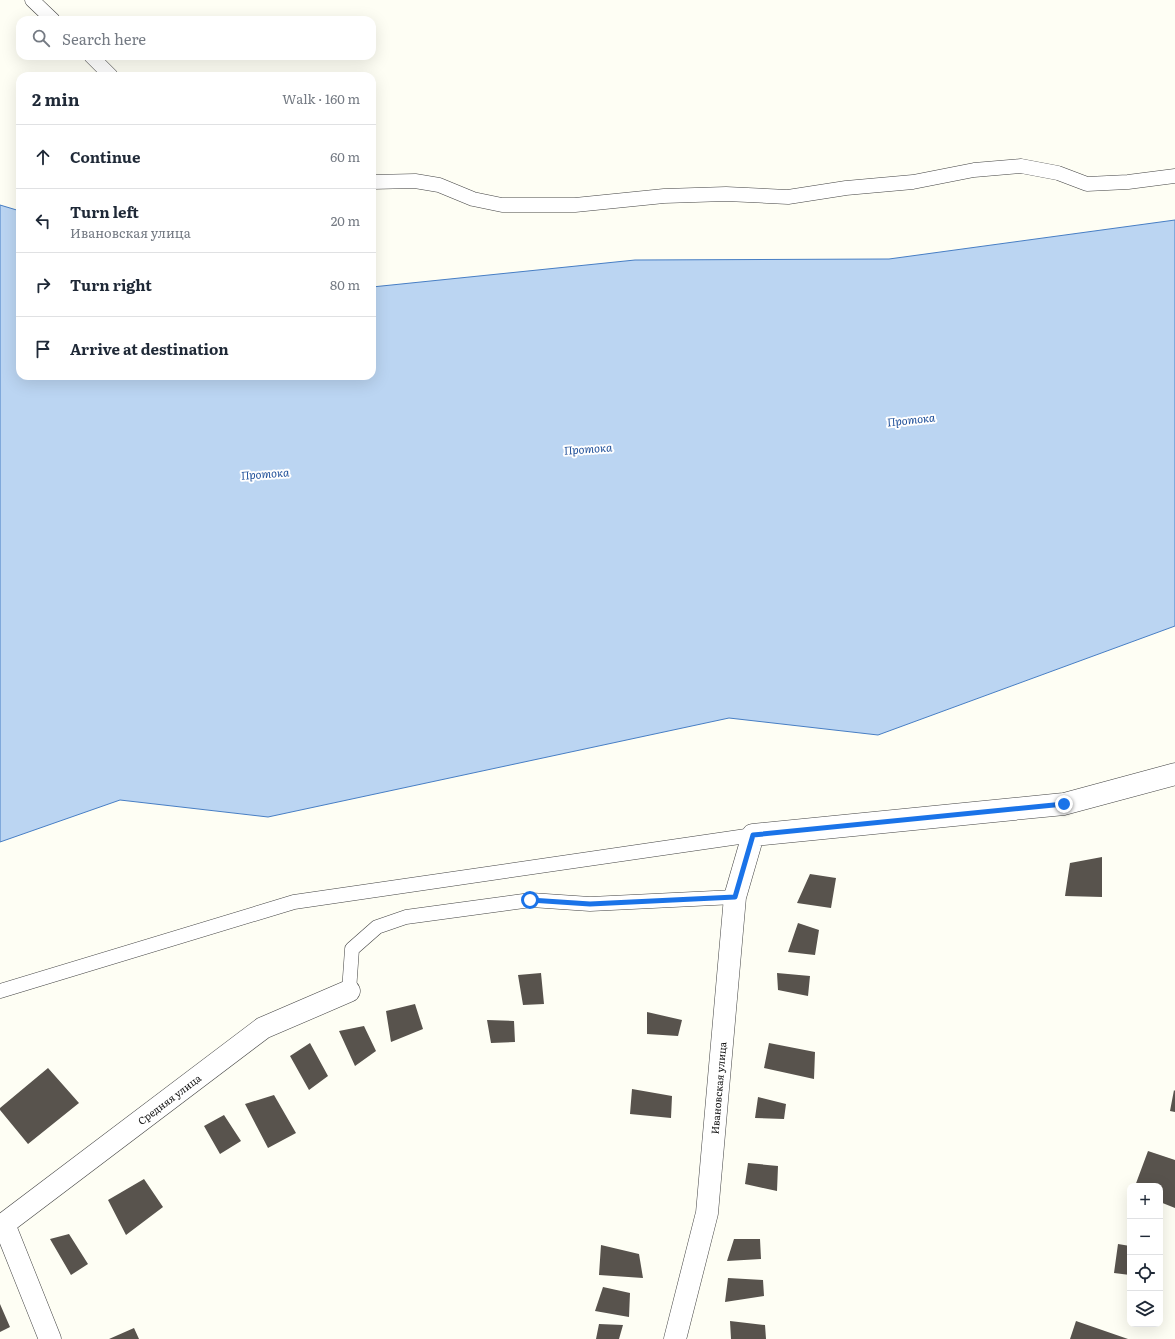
<!DOCTYPE html>
<html lang="en">
<head>
<meta charset="utf-8">
<style>
	:root { --surface:#fff; --page:#f2f2f3; --text:#1f2937; --muted:#747a83; --line:#e0e1e3 }
	body { margin:0; font-family:Literata,serif; background:var(--page); color:var(--text) }
	.controls { position:absolute; right:12px; bottom:12px; display:grid; overflow:hidden; border-radius:8px; box-shadow:0 4px 16px #0002 }
	.controls button { width:36px; height:36px; display:grid; place-items:center; padding:0; border:0; border-bottom:1px solid var(--line); background:var(--surface); color:var(--text); font:20px sans-serif }
	.stop { position:absolute; width:12px; height:12px; margin:-9px; border:3px solid #1a73e8; border-radius:50%; background:#fff }
	.stop.end { background:#1a73e8; border-color:#fff; box-shadow:0 1px 4px #0008 }
	.list { margin:0; padding:0; list-style:none }
	h2 { display:flex; justify-content:space-between; align-items:center; height:52px; margin:0; padding:0 16px; font-size:17px }
	h2 small { font-size:13px; font-weight:400; color:var(--muted) }
	.list li { display:grid; grid-template-columns:26px 1fr auto; gap:12px; align-items:center; box-sizing:border-box; height:64px; padding:0 16px; border-top:1px solid var(--line) }
	.list b { display:block; font-size:15px; white-space:nowrap }
	.list p { margin:0; font-size:13px; white-space:nowrap; color:var(--muted) }
	.list em { font-size:13px; font-style:normal; color:var(--muted) }
	.icon { flex:none; width:22px; height:22px; fill:none; stroke:currentColor; stroke-width:2; stroke-linecap:round; stroke-linejoin:round }
	.map { position:relative; flex:none; width:1175px; height:1339px; overflow:hidden }
	.search { position:absolute; background:var(--surface); box-shadow:0 4px 16px #0002; left:16px; top:16px; width:360px; height:44px; display:flex; align-items:center; gap:10px; box-sizing:border-box; padding:0 14px; border-radius:12px; color:var(--muted); font-size:15px }
	.panel { position:absolute; background:var(--surface); box-shadow:0 4px 16px #0002; left:16px; top:72px; width:360px; height:308px; border-radius:12px }
	.map>svg:first-child { display:block }
	.water { fill:#bbd5f2; stroke:#477ec4 }
	.building { fill:#58534d }
	.lines { fill:none; stroke-linecap:round; stroke-linejoin:round }
	.lane-casing { stroke:#434343; stroke-width:15 }
	.street-casing { stroke:#434343; stroke-width:23 }
	.lane { stroke:#fff; stroke-width:14 }
	.street { stroke:#fff; stroke-width:22 }
	.route { stroke:#1a73e8; stroke-width:5 }
	.labels { text-anchor:middle; dominant-baseline:central; stroke-width:4; stroke-linejoin:round; paint-order:stroke }
	.street-label { font-size:10px; fill:#101010; stroke:#fff }
	.water-label { font-size:11px; font-style:italic; fill:#21519a; stroke:#fff }
</style>
</head>
<body>
<div class="map">
<svg width="1175" height="1339" viewBox="0 0 1175 1339">
	<rect width="100%" height="100%" fill="#fefef4"/>
	<!-- water -->
	<path class="water" d="M0,205L20,211V376H372V287L635,260L889,259L1175,220V626L878,735L729,718L268,817L120,800L0,842Z"/>
	<!-- building -->
	<path class="building" d="M1102,857V897L1065,896L1070,863Z
		M810,874L836,878L831,908L797,903Z
		M798,923L819,930L815,955L788,952Z
		M541,973L544,1004L523,1005L518,975Z
		M777,973L810,976L808,996L778,990Z
		M415,1004L423,1029L391,1042L386,1011Z
		M647,1012L682,1020L678,1036L647,1034Z
		M487,1020L514,1021L515,1042L491,1043Z
		M364,1026L376,1051L355,1066L339,1031Z
		M310,1043L328,1076L309,1090L290,1056Z
		M769,1043L815,1052L814,1079L764,1068Z
		M48,1068L79,1103L28,1144L0,1110V1108Z
		M632,1089L672,1096L671,1118L630,1114Z
		M1174,1090L1175,1091V1112L1170,1111Z
		M274,1095L296,1133L268,1148L245,1104Z
		M758,1097L786,1104L784,1119L755,1118Z
		M224,1115L241,1141L220,1154L204,1126Z
		M1148,1151L1175,1160V1208L1160,1202V1186H1135Z
		M748,1163L778,1166L777,1191L745,1184Z
		M144,1179L163,1207L126,1235L108,1200Z
		M69,1234L88,1264L71,1275L50,1239Z
		M734,1239H760L761,1259L727,1261Z
		M1118,1244L1130,1246V1275L1114,1273Z
		M601,1245L639,1254L643,1278L599,1275Z
		M728,1278L763,1280L764,1296L725,1302Z
		M603,1287L630,1293L629,1317L595,1311Z
		M0,1304L10,1327L0,1332Z
		M730,1321L765,1325L766,1339H731Z
		M1076,1321L1128,1339H1070Z
		M599,1324L623,1325L619,1339H596Z
		M134,1328L139,1339H109Z"/>
	<g class="lines">
		<defs>
			<path id="lane" d="M32,0L53,20
				M91,56L111,76
				M372,182L415,181L439,185L473,199L502,205H575L664,196L726,194L788,197L846,188L913,182L974,170L1021,166L1058,173L1087,184L1128,182L1175,176
				M0,991L294,902L753,835
				M349,991L352,949L377,927L406,917L531,900L590,904L735,897"/>
			<path id="street" d="M4,1224L50,1339
				M0,1227L263,1028L349,991
				M675,1339L707,1213L735,897L753,835L1064,804L1175,774"/>
		</defs>
		<!-- lane casing -->
		<use href="#lane" class="lane-casing"/>
		<!-- street casing -->
		<use href="#street" class="street-casing"/>
		<!-- lane -->
		<use href="#lane" class="lane"/>
		<!-- street -->
		<use href="#street" class="street"/>
	</g>
	<g class="lines">
		<!-- route -->
		<path class="route" d="M530,900L590,904L735,897L753,835L1064,804"/>
	</g>
	<g class="labels">
		<!-- street labels -->
		<g class="street-label">
			<text transform="translate(718 1088) rotate(-85)">Ивановская улица</text>
			<text transform="translate(169 1099) rotate(-37)">Средняя улица</text>
		</g>
		<!-- water labels -->
		<g class="water-label">
			<text transform="translate(911 419) rotate(-6)">Протока</text>
			<text transform="translate(588 448) rotate(-4)">Протока</text>
			<text transform="translate(265 473) rotate(-4)">Протока</text>
		</g>
	</g>
</svg>
<div class="controls">
<button>+</button>
<button>−</button>
<button><svg class="icon" aria-label="locate" viewBox="0 0 24 24"><circle cx="12" cy="12" r="6"/><path d="M12 2v4M12 18v4M2 12h4M18 12h4"/></svg></button>
<button><svg class="icon" aria-label="layers" viewBox="0 0 24 24"><path d="M12 4l9 5-9 5-9-5zM3 14l9 5 9-5"/></svg></button>
</div>
<div class="stop" style="left:530px;top:900px"></div>
<div class="stop end" style="left:1064px;top:804px"></div>
<div class="search"><svg class="icon" aria-label="search" viewBox="0 0 24 24"><circle cx="10" cy="10" r="6"/><path d="M15 15l6 6"/></svg>Search here</div>
<section class="panel">
<h2>2 min<small>Walk · 160 m</small></h2>
<ul class="list">
<li><svg class="icon" aria-label="ahead" viewBox="0 0 24 24"><path d="M12 20V5M6 11l6-6 6 6"/></svg><div><b>Continue</b></div><em>60 m</em></li>
<li><svg class="icon" aria-label="left" viewBox="0 0 24 24"><path d="M17 20v-9H6M10 6l-5 5 5 5"/></svg><div><b>Turn left</b><p>Ивановская улица</p></div><em>20 m</em></li>
<li><svg class="icon" aria-label="right" viewBox="0 0 24 24"><path d="M7 20v-9h11M14 6l5 5-5 5"/></svg><div><b>Turn right</b></div><em>80 m</em></li>
<li><svg class="icon" aria-label="arrive" viewBox="0 0 24 24"><path d="M6 21V4h12l-3 4 3 4H6"/></svg><div><b>Arrive at destination</b></div></li>
</ul>
</section>
</div>
</body>
</html>
